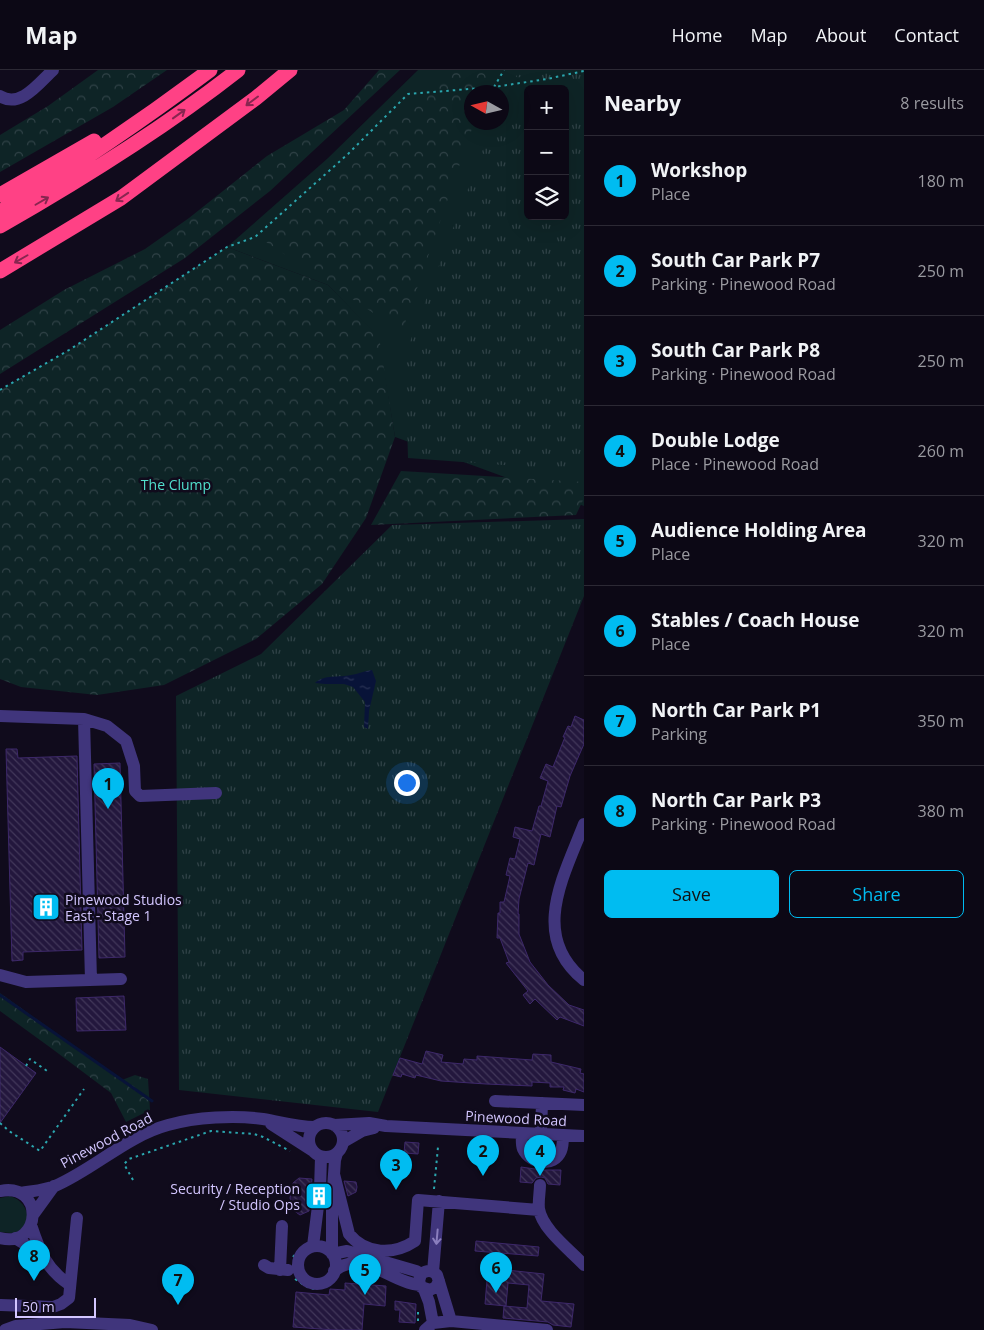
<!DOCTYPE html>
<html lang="en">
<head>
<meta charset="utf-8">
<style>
	:root { --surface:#0c0815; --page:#15111e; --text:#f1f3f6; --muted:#9a9aa0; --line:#2c2934; --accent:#00bcf1 }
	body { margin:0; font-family:"Open Sans",sans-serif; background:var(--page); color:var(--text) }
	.controls { position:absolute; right:15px; top:15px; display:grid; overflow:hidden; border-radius:8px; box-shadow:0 5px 20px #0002 }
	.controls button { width:45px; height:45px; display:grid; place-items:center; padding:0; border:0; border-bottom:1px solid var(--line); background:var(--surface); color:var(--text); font:25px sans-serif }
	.compass { position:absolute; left:464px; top:15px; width:45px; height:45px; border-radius:50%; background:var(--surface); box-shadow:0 5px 20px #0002; rotate:278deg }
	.scale { position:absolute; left:15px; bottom:12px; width:81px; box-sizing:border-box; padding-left:5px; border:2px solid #d3c6ff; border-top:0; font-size:14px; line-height:18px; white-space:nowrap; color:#d3c6ff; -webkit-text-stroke:4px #100b1c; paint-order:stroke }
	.you { position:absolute; left:406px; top:712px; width:18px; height:18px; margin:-12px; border:4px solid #fff; border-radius:50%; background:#1a73e8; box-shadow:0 0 0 8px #1a73e833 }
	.badge { display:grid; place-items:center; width:32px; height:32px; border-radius:50%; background:var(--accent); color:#111; font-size:16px; font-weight:700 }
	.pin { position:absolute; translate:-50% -41px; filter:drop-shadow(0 1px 2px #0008) }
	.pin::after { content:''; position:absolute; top:26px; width:18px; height:15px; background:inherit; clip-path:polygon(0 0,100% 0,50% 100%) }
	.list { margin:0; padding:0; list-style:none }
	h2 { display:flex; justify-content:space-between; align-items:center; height:65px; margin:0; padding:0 20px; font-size:21px }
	h2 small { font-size:16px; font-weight:400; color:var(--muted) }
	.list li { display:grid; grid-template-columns:32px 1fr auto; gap:15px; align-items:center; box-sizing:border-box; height:90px; padding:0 20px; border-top:1px solid var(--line) }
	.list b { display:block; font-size:19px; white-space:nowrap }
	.list p { margin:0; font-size:16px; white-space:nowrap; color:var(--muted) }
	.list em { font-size:16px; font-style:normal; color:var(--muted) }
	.actions { display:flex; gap:10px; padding:15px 20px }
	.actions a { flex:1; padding:11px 0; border:1px solid var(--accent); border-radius:8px; text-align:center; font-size:18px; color:var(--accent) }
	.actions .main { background:var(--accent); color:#111 }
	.icon { flex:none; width:28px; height:28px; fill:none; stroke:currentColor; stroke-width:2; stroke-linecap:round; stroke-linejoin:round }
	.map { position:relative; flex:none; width:584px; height:1260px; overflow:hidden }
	header { display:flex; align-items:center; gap:30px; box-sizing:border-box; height:70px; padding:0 25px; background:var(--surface); border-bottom:1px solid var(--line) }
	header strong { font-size:24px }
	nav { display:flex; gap:28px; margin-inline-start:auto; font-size:18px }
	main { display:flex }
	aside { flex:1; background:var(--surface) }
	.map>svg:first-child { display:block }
	.grass { fill:#0e2426; fill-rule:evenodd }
	.forest { fill:url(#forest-crowns) }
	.park { fill:url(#park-tufts) }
	.water { fill:url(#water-ripples) }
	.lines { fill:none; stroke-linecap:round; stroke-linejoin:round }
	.stream { stroke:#081338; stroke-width:3 }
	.building { fill:url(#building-back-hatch); stroke:#3d286a }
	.path { stroke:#2ba6ae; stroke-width:2; stroke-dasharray:2.5 4; stroke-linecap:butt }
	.minor { stroke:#40357c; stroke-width:12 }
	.highway { stroke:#ff4185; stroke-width:15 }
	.oneway { stroke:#882650 }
	.oneway2 { stroke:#8a7ebe }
	.labels { text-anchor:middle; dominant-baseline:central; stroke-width:5; stroke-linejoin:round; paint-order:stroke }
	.park-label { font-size:14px; fill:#51dfcd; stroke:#100b1c }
	.poi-label { font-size:14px; fill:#d3c6ff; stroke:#100b1c; text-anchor:start }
	.street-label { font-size:14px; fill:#d3c6ff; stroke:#100b1c }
</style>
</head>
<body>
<header>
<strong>Map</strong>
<nav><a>Home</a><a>Map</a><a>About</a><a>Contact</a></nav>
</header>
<main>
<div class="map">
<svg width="584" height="1260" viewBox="0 0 584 1260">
	<defs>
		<pattern id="forest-crowns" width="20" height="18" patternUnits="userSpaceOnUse" patternTransform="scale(1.25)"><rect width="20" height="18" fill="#0e2426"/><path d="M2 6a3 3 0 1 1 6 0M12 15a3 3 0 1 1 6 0" fill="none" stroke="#304247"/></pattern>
		<pattern id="park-tufts" width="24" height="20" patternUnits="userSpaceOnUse" patternTransform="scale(1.25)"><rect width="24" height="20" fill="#0e2426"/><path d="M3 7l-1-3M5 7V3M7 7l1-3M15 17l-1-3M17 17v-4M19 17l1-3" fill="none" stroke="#304247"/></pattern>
		<pattern id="water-ripples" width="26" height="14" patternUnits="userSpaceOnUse" patternTransform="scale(1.25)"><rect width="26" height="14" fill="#081338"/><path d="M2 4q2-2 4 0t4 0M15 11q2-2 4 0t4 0" fill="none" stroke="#2b3456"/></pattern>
		<pattern id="building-back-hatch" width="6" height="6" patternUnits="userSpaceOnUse" patternTransform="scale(1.25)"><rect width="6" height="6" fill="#23173d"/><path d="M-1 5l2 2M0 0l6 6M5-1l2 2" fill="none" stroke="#42375a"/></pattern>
	</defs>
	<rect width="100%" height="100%" fill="#100b1c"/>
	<!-- grass -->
	<path class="grass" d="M418,0H584V436L395,367L378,267L328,215L227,177L328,88ZM528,19H565V146H528ZM472,22H502V52H472Z
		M10,1126C28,1131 35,1155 16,1162C12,1164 5,1162 0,1162V1128Z"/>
	<!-- forest -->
	<path class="forest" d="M98,0H167L113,37L0,102V65L48,36Z
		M379,0H400L270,121L185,188L0,304V260L64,220L145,179L189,148L267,86L344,40Z
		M451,0H493L485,22H472V52L474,53L402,262L260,168Z
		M227,177L328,215L379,267L395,367L366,448L322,514L256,569L164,615L97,625L21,617L0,609V320L69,280Z
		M401,401L584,412V428L576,445L371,455Z
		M0,923L122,1010L135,1005L148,1009L150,1040L126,1052L111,1023L51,978L0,941Z"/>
	<!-- park -->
	<path class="park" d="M519,0H584V12L516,7Z
		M502,43L528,44V146H565V47L584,48V401L408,388L405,285L493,53L502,52Z
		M584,449V526L378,1042L179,1020L176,626L261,584L392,455Z"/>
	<!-- water -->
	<path class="water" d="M372,600L376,611L369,641L368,659L364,657L365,632L353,617L344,614H325L315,613C324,604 339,608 351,605C358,604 364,601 372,600Z"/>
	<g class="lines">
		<!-- stream -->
		<path class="stream" d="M0,925L152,1031"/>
	</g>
	<!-- building -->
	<path class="building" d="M575,646L584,650V674L570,706L561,737L557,736L550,767L541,764L534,795L528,793L519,829L518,844H519V864L530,892L548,915L569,935L584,940V956L560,947L557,950L535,929L530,934L523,925L528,921L506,893L509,892L500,868H497L498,843H500V832H504L510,806L506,805L510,788L515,789L520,769L513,767L515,757L532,761L539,736H541L548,711L540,708L546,694L553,697L565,667H563L568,656L571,657Z
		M6,679H17L18,688L77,686L82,880L23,882V890L12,891Z
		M120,693L125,887L99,888L94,694Z
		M124,926L126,960L77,961L76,928Z
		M0,977L36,1003L0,1053Z
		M426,981L443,985L441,992L463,994L464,989L477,990V986L532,990L533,984L551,985V992L581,999L580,1003L584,1004V1022L576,1019L575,1023L563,1020L564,1017H550V1013L532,1012V1016L486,1014L441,1011L416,1005L415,1008L402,1004L401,1007L393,1005L400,988L422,994Z
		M405,1072L419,1073L418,1084L404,1083Z
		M521,1097L542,1100H561L560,1115L548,1114L545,1108L541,1107L536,1108L532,1113L520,1112Z
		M299,1108L312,1109L309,1141L300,1145L293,1140L290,1128L293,1113Z
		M344,1111L356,1112L357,1117L356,1122L348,1126Z
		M476,1171L539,1177L538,1186L475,1181Z
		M488,1198L544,1204L541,1231L574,1234L571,1257L553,1255L548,1252L503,1248L504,1236L527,1238L529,1215L508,1213L506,1236L485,1234Z
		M345,1213L386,1216L385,1236L364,1234L362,1260H334L293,1257L296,1222L329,1225L330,1219L345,1220Z
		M395,1231L416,1234L415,1253L399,1252L400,1240H395Z"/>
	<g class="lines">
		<!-- path -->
		<path class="path" d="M494,17L504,0
			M0,320L69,280L227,177L255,167L348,84L408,24L494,17L547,9L584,1
			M26,996L30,989L50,1003
			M0,1053L9,1061L40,1081L84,1019
			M133,1110L124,1094L129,1089L211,1061L254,1064L263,1067L290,1081
			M434,1119L438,1077
			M293,1187L301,1178
			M295,1209C310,1219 313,1223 330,1212
			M418,1251V1241"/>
		<!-- minor -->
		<path class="minor" d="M0,26C20,39 39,13 53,0
			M0,646L84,649L107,656L126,671L134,696L135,721L140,726L216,723
			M84,649L91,910
			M584,754C564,806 529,866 584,910
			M0,905L26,912L121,909
			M495,1031L584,1035
			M309 1070a17 17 0 1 1 34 0a17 17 0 1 1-34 0Z
			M271,1054L313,1081
			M334,1055L369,1053L386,1056L584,1066
			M522,1063C522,1068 521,1074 523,1079C530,1094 554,1098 561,1081C563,1076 563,1070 563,1065
			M541,1064L542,1033
			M343,1072L362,1061L374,1058
			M337,1083L335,1090L332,1133V1184L347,1181L416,1201L421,1204
			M334,1104L349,1164C366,1185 394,1185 415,1171L418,1130L539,1140
			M540,1115C540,1122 538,1131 539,1139C542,1159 570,1180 584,1195
			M0,1121C45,1112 42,1179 0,1168
			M21,1123C32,1121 45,1120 55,1116C94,1099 127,1066 168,1055C196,1047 235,1045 263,1049C281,1052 296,1057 315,1057
			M33,1145L54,1116
			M31,1155C40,1182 46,1199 70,1215
			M15,1168L42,1185
			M313,1176L320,1120L321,1087
			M298 1195a19 19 0 1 1 38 0a19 19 0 1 1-38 0Z
			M264,1195L269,1198L288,1200
			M280,1200L282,1156
			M334,1201C362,1178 391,1213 420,1215
			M433,1202L439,1131
			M439,1211L436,1217L430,1220L421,1217L419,1211L421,1204C427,1200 432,1200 437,1205L451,1251
			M424,1219L429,1232L433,1253
			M1,1235L53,1237L61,1234L69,1228L77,1148
			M5,1260L16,1256L65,1252L130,1255L152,1260
			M425,1260L433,1253L451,1251L547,1260"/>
		<!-- highway -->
		<path class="highway" d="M0,125L94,71
			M0,142C72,98 142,51 210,0
			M0,156C82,109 163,59 238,0
			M0,201L121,128L256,28L290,0"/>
	</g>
	<!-- one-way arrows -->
	<defs><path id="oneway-shaft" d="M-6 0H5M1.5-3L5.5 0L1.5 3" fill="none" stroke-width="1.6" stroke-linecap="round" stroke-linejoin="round" transform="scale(1.25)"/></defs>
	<g class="oneway">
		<use href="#oneway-shaft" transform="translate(252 31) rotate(143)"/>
		<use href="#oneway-shaft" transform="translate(179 44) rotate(-36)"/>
		<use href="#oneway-shaft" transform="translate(122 127) rotate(146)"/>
		<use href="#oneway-shaft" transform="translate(42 131) rotate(-30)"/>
		<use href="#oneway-shaft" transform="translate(21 189) rotate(150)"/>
	</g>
	<use class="oneway2" href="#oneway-shaft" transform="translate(437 1167) rotate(95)"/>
	<!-- icons -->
	<defs>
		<symbol id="building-square" viewBox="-11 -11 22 22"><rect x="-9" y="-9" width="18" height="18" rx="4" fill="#00bcf1" stroke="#100b1c"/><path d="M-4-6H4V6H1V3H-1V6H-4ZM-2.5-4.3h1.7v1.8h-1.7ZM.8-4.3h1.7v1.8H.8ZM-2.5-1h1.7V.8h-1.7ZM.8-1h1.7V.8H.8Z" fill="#fff"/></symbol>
	</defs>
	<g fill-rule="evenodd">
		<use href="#building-square" x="30" y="821" width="32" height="32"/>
		<use href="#building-square" x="303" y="1110" width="32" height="32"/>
	</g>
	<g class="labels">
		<!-- park labels -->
		<g class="park-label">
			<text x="176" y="414">The Clump</text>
		</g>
		<!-- poi labels -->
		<g class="poi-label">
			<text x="65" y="829">Pinewood Studios<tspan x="65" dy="16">East - Stage 1</tspan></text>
			<text x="300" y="1118" text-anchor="end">Security / Reception<tspan x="300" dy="16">/ Studio Ops</tspan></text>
		</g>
		<!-- street labels -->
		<g class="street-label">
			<text transform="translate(516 1048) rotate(3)">Pinewood Road</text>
			<text transform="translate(106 1070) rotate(-28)">Pinewood Road</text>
		</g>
	</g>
</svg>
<div class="controls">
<button>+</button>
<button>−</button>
<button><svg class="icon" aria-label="layers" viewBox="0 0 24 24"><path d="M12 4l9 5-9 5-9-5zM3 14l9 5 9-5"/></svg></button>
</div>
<svg class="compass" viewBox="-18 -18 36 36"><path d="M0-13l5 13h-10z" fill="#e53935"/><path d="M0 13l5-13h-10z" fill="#9a9aa0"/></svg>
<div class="scale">50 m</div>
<div class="you"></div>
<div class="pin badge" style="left:108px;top:739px">1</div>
<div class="pin badge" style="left:483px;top:1106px">2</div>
<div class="pin badge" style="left:396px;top:1120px">3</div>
<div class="pin badge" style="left:540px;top:1106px">4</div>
<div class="pin badge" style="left:365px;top:1225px">5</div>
<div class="pin badge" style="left:496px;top:1223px">6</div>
<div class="pin badge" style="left:178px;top:1235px">7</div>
<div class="pin badge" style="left:34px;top:1211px">8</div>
</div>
<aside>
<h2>Nearby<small>8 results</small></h2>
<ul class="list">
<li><span class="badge">1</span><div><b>Workshop</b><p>Place</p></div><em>180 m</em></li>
<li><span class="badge">2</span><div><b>South Car Park P7</b><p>Parking · Pinewood Road</p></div><em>250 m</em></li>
<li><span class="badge">3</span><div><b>South Car Park P8</b><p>Parking · Pinewood Road</p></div><em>250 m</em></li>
<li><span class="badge">4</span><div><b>Double Lodge</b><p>Place · Pinewood Road</p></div><em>260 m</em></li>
<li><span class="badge">5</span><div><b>Audience Holding Area</b><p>Place</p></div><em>320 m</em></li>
<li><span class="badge">6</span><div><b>Stables / Coach House</b><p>Place</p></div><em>320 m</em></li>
<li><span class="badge">7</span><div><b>North Car Park P1</b><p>Parking</p></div><em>350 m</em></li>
<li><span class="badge">8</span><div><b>North Car Park P3</b><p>Parking · Pinewood Road</p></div><em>380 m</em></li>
</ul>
<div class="actions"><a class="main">Save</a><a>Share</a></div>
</aside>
</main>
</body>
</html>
